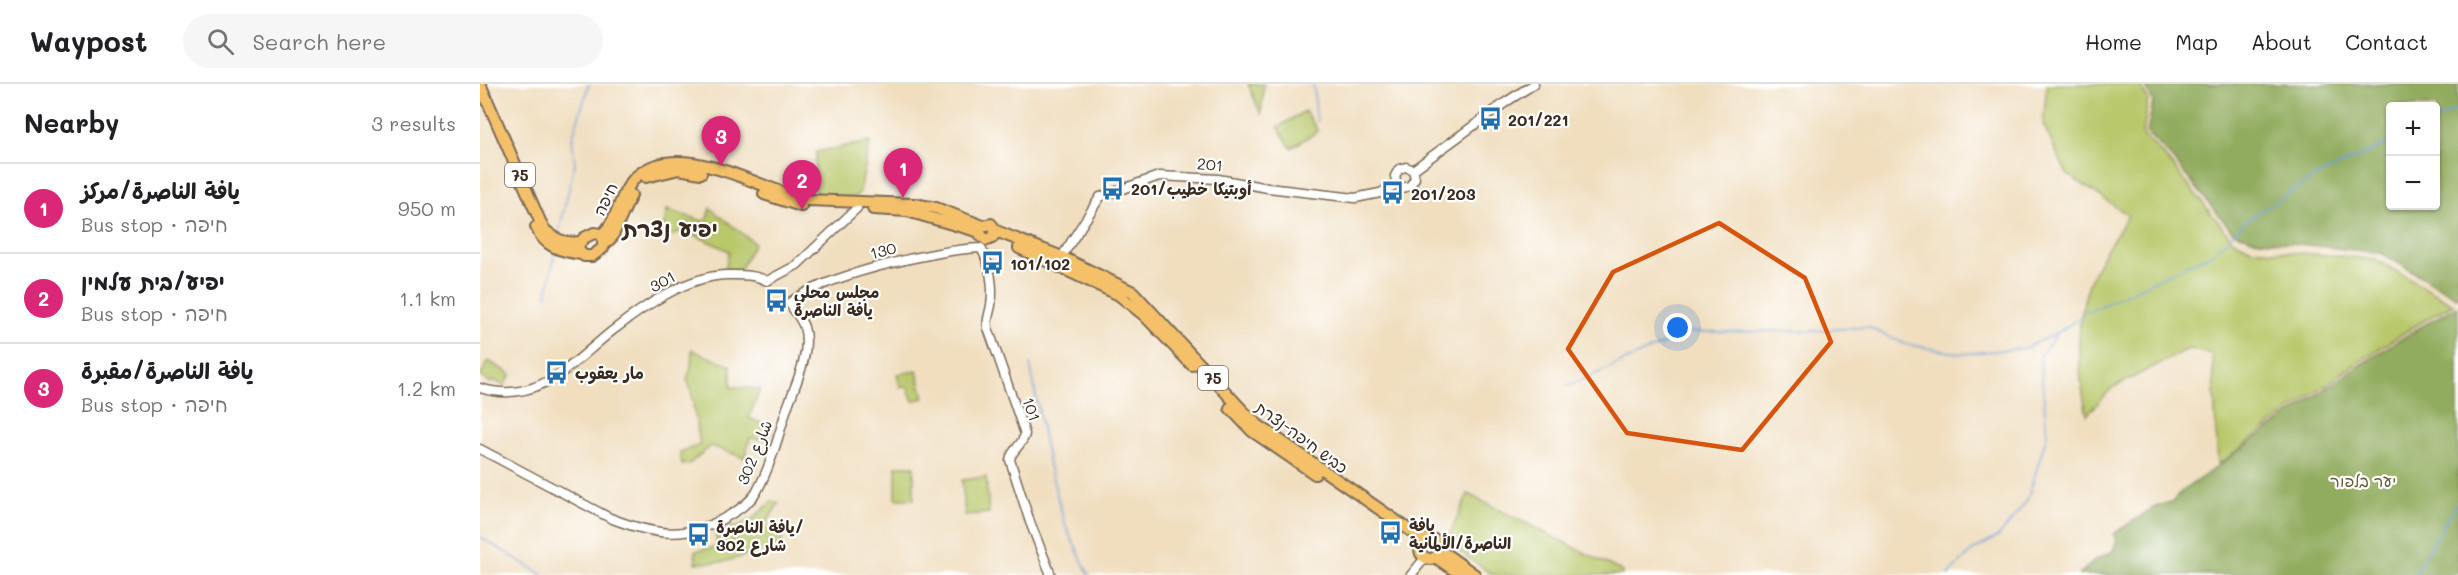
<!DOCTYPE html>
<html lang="en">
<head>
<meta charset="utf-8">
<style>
	:root { --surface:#fff; --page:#f6f6f6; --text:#202124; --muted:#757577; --line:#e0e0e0; --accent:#db2777 }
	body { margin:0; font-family:Mali,"Playpen Sans Arabic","Playpen Sans Hebrew",sans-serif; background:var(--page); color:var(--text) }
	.controls { position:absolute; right:18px; top:18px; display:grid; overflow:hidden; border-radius:6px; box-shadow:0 2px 4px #0004 }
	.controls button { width:54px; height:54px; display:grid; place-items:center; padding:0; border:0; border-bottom:2px solid var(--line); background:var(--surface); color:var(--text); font:30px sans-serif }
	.you { position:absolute; left:1198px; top:244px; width:21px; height:21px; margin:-15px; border:4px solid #fff; border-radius:50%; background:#1a73e8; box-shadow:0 0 0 9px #1a73e833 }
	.badge { display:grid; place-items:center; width:39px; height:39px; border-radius:50%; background:var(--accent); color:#fff; font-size:20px; font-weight:700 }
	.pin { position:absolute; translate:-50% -50px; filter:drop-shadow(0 2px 3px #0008) }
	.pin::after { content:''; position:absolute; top:32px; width:21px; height:18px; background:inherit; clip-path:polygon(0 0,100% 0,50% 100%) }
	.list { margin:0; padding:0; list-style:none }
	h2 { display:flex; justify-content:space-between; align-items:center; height:78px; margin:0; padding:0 24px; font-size:26px }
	h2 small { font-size:20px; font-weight:400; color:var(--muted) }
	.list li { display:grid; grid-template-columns:39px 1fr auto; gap:18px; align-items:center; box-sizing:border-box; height:90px; padding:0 24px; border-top:2px solid var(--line) }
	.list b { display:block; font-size:22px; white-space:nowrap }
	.list p { margin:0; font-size:20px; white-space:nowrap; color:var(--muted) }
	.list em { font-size:20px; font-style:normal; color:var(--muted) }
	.icon { flex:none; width:33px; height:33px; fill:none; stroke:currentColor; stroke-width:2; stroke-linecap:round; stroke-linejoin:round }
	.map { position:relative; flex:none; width:1978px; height:491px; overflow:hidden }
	header { display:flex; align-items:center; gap:36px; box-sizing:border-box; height:84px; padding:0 30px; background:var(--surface); border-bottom:2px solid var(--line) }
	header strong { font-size:28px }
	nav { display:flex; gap:33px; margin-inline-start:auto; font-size:21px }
	.search { width:420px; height:54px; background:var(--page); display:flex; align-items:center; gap:15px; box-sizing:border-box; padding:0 21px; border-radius:33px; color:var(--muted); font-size:22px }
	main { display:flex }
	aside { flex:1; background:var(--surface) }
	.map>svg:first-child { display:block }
	.green { fill:#b8c86b; stroke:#7a7944; stroke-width:1.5 }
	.forest { fill:#92ac5f; stroke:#666b3e; stroke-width:1.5; fill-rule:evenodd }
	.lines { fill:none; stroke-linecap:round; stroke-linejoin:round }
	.stream { stroke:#6c9dd6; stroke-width:1.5 }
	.tertiary-casing { stroke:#7a6956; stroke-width:11 }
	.trunk-casing { stroke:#7a6956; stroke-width:14 }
	.tertiary { stroke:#fff; stroke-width:8 }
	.trunk { stroke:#f4c16a; stroke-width:10 }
	.marked { fill:none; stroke:#d7540e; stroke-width:4.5; stroke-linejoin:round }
	.labels { text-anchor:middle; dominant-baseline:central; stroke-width:4.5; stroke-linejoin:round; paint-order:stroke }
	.shield { fill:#fff; stroke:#766a62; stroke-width:1.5 }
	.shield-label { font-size:15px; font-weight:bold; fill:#3b2a1e }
	.poi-label { font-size:16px; font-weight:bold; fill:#3b2a1e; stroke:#fff; text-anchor:start }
	.street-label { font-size:16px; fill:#3b2a1e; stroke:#fff }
	.park-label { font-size:16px; fill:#605935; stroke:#fff }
	.district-label { font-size:22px; font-weight:bold; fill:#3b2a1e; stroke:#fff }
</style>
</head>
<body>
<header>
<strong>Waypost</strong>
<div class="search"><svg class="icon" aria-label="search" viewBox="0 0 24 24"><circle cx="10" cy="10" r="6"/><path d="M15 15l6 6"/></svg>Search here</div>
<nav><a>Home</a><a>Map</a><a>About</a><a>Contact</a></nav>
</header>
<main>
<aside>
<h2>Nearby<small>3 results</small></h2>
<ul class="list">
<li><span class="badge">1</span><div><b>يافة الناصرة/مركز</b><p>Bus stop · חיפה</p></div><em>950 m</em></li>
<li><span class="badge">2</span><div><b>יפיע/בית עלמין</b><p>Bus stop · חיפה</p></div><em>1.1 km</em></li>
<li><span class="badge">3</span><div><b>يافة الناصرة/مقبرة</b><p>Bus stop · חיפה</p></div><em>1.2 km</em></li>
</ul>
</aside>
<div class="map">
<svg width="1978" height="491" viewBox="0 0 1978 491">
	<rect width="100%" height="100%" fill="#fff"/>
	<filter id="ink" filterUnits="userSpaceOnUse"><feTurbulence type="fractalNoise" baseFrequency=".0167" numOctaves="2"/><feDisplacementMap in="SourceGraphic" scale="12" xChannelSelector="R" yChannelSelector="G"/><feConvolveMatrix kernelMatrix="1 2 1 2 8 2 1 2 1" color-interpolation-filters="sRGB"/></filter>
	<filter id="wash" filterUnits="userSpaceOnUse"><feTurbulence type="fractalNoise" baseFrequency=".008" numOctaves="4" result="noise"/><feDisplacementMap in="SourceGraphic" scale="24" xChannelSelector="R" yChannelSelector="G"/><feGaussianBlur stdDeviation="1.35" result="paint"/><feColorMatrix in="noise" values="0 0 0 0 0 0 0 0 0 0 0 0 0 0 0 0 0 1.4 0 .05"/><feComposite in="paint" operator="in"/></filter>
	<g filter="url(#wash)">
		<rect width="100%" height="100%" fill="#f0debf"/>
		<!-- green -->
		<path class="green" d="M768,0H784L781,30Z
			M1567,0H1659L1668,15L1663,51L1687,75L1752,155L1771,165L1895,175L1973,220C1890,266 1813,323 1738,381L1732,270L1708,265L1632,304L1607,331C1596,280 1593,225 1619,178C1628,161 1640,147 1648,131L1587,90L1563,40Z
			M825,27L838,47L811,64L798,43Z
			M390,58L380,108L375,113H334L336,68Z
			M230,124L274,159L260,186L245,187L249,167L206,147L189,152L183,147L187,126L226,138Z
			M212,265C224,273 238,275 251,282V303L280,305L269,334L292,344L289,356L270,354L265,374L231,362L209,380L202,381L200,368L220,361L211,307L207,295L211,284Z
			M8,277L31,290L24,302L13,296L11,299L0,293Z
			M437,287L444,314L433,317L427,302L420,303L417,290Z
			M416,382H434V415H416Z
			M506,393L509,429L485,431L482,396Z
			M988,410L1143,488L1142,491H1013L966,458Z
			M292,417L299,419L285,441L303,453L300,462L243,478L216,479L215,467L238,463L236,451L272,435Z"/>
		<!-- forest -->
		<path class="forest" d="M1665,0H1978V214L1901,169L1772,155L1752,147L1690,72L1667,49L1673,18ZM1956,22V122H1910V22Z
			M1978,222V491H1599L1615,476L1632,468L1637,457L1633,450L1673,424L1693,417L1701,408C1792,345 1880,274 1978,222Z"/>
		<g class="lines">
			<!-- stream -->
			<path class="stream" d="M833,0L837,38
				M1956,36L1978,24
				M78,152L95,79L92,55L109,0
				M67,211L75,168
				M550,280L569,381L585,441L609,491
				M1088,302L1210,248L1332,247L1388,243L1425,260L1482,270L1545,264L1577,249L1608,228L1733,169L1768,135L1833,94L1910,58
				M0,453L63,491
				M1468,491L1492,467L1519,452L1547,417L1567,351L1560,272L1577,250
				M1934,491L1978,417"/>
		</g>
	</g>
	<g filter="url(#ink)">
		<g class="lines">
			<defs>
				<path id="tertiary" d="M933,86L1026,18L1054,0
					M917,100L922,104L930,102L935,94L933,86
					M917,100L915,92L919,85L926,83L933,86
					M501,164C510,180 514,202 511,221C510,229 506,235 508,244L545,350C543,361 531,366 530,376L550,438L571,491
					M579,177L620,113L679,92L738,95L788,104L875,114L900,109L917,100
					M0,304C58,322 92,279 132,247C163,223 207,192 246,191C260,191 274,190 287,197L317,181L377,124
					M0,365L130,434C174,451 206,457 248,432C259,426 269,419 276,409C290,384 298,354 306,327C314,303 332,269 324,243C321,234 314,227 309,219C342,192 458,165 501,164
					M931,491L945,474"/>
				<path id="trunk" d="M0,0L63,144C74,155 84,160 99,158
					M166,93L199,85L221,89
					M284,110L321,122
					M393,125L427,127L500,148
					M56,143C64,163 81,167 101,170
					M516,147L582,173L653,208L763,327L778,341L944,456
					M114,149L120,150L123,154V164L112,172H104L99,167L98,161L104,154Z
					M121,151C139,137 139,108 157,92C201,53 279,106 328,116L434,120L456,124L503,142L511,140L516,147L512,154L507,156L501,152L500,145L503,142
					M124,161L132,153L151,111
					M539,164L639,211L664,231L712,281
					M750,324L772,347L835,390
					M940 465a10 10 0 1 1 20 0a10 10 0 1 1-20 0Z
					M960,466L995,491
					M955,473L981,491"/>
			</defs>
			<!-- tertiary casing -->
			<use href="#tertiary" class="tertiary-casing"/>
			<!-- trunk casing -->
			<use href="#trunk" class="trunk-casing"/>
			<!-- tertiary -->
			<use href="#tertiary" class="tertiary"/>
			<!-- trunk -->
			<use href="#trunk" class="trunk"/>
		</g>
	</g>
	<!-- marked area -->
	<path class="marked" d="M1239,139L1325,194L1351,258L1262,366L1147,349L1088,265L1133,188Z"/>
	<!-- icons -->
	<defs>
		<symbol id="bus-bare" viewBox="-9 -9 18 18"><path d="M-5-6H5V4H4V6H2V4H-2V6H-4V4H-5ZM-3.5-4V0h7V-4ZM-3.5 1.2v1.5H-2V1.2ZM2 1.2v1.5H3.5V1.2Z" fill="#1f6fb2" stroke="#fff" stroke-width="2.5" paint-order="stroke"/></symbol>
	</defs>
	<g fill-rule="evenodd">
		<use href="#bus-bare" x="994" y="18" width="33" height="33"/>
		<use href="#bus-bare" x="616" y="88" width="33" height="33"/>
		<use href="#bus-bare" x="896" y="92" width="33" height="33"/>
		<use href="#bus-bare" x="496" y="162" width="33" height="33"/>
		<use href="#bus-bare" x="280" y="200" width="33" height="33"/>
		<use href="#bus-bare" x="60" y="272" width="33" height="33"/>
		<use href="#bus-bare" x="894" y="432" width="33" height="33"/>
		<use href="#bus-bare" x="202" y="434" width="33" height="33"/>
	</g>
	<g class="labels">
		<!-- shield labels -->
		<g class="shield">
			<rect x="25" y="79" width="30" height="24" rx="4.5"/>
			<rect x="718" y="282" width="30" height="24" rx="4.5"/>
		</g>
		<g class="shield-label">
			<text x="40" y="91">75</text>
			<text x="733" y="294">75</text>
		</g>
		<!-- poi labels -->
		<g class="poi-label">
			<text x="1028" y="35">201/221</text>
			<text x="651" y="104">أوبتيكا خطيب/201</text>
			<text x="931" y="109">201/203</text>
			<text x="530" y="179">101/102</text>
			<text x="314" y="207">مجلس محلي<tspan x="314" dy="18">يافة الناصرة</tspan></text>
			<text x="95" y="288">مار يعقوب</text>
			<text x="929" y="440">يافة<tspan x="929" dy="18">الناصرة/الألمانية</tspan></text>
			<text x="236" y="442">يافة الناصرة/<tspan x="236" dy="18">شارع 302</tspan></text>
		</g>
		<!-- street labels -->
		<g class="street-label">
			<text transform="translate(730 80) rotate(5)">201</text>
			<text transform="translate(125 115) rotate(-64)">חיפה</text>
			<text transform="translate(403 166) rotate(-14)">130</text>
			<text transform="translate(182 197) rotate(-29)">301</text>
			<text transform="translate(552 325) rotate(71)">101</text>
			<text transform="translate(822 353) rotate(36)">כביש חיפה-נצרת</text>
			<text transform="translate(274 368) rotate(-68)">شارع 302</text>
		</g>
		<!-- park labels -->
		<g class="park-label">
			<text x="1883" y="396">יער בלפור</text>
		</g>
		<!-- district labels -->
		<g class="district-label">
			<text x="190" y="144">יפיע נצרת</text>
		</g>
	</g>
</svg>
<div class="controls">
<button>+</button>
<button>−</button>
</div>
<div class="you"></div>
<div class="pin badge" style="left:423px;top:114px">1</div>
<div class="pin badge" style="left:322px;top:126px">2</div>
<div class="pin badge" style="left:241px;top:82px">3</div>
</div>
</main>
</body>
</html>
